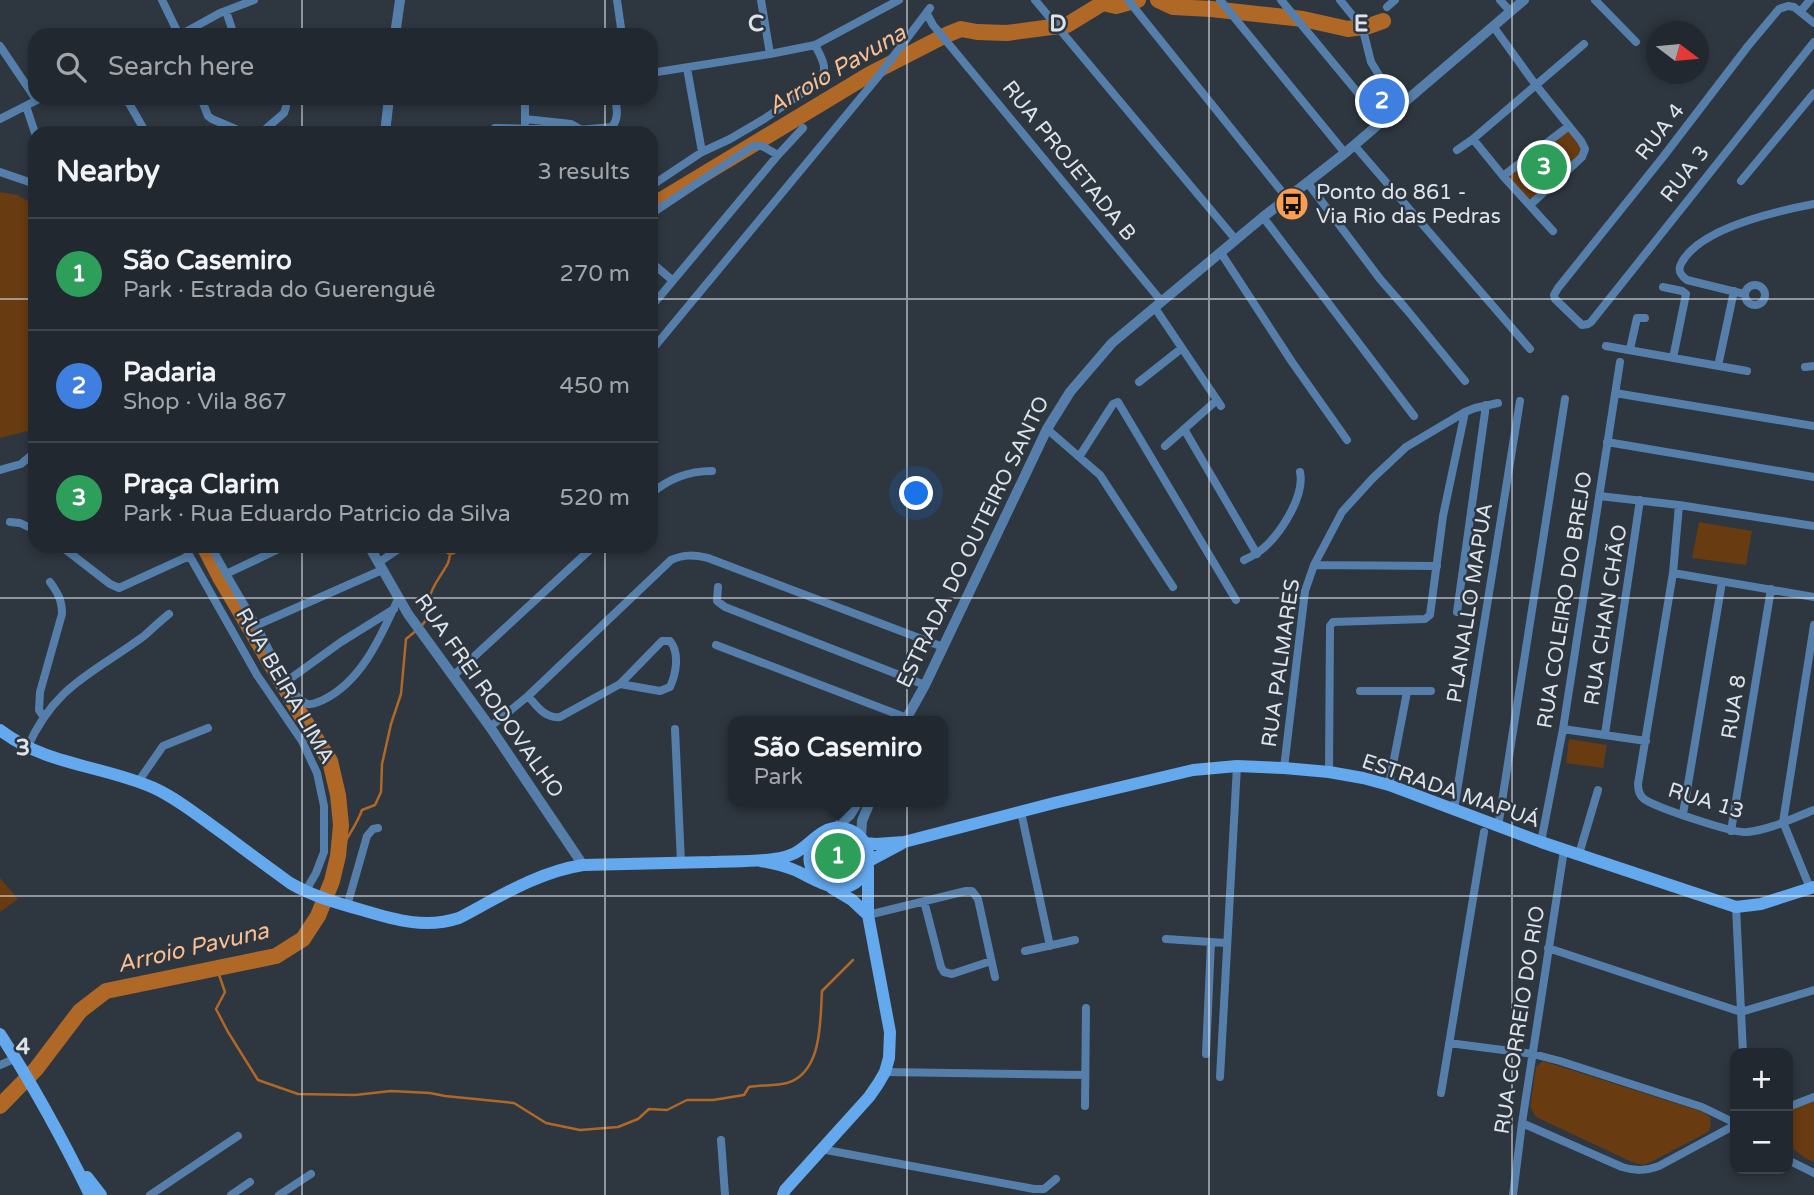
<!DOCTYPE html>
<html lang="en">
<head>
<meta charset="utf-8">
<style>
	:root { --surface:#22282f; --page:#2a3037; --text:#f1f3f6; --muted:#a2a6aa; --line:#3f444b; --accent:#ea580c }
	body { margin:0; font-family:"Varela Round",sans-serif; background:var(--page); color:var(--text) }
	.controls { position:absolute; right:21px; bottom:21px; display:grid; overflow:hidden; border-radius:14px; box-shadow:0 4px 10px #0003 }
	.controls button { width:63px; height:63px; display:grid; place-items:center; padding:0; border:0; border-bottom:2px solid var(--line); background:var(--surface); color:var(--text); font:35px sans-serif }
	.compass { position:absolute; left:1646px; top:21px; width:63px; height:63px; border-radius:50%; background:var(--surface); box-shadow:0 4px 10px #0003; rotate:106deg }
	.you { position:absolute; left:917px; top:494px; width:24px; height:24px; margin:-18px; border:5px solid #fff; border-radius:50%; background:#1a73e8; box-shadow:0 0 0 10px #1a73e833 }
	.badge { display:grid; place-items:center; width:46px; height:46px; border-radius:50%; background:var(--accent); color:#fff; font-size:23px; font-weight:700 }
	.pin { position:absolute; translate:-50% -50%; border:4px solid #fff; box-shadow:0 2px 7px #0006 }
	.popup { position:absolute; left:728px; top:716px; width:220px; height:91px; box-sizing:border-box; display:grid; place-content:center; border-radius:14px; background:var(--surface); filter:drop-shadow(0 2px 5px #0005); font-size:23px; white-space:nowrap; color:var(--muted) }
	.popup b { font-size:26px; color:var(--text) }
	.popup::after { content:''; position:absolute; left:50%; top:100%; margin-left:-14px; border:14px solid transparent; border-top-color:var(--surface) }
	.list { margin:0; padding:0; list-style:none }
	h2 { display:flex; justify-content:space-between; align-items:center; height:91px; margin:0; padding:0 28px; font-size:30px }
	h2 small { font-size:23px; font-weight:400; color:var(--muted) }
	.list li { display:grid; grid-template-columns:46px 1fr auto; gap:21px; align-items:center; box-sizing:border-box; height:112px; padding:0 28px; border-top:2px solid var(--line) }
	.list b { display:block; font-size:26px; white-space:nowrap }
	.list p { margin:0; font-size:23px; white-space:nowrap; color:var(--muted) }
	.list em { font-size:23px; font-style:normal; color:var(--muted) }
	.icon { flex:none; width:38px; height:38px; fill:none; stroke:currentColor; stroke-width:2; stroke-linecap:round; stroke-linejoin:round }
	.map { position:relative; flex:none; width:1814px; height:1195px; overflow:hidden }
	.search { position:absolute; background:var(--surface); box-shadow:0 4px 10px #0003; left:28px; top:28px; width:630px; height:77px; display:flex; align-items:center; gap:18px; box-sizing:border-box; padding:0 24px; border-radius:21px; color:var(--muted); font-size:26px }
	.panel { position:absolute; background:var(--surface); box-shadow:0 4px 10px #0003; left:28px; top:126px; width:630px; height:427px; border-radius:21px }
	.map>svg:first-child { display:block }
	.green { fill:#683b10 }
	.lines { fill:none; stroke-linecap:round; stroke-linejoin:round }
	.stream { stroke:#b06827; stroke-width:2.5 }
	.river { stroke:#b06827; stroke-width:16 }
	.minor { stroke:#557faa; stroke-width:8 }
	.tertiary { stroke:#557faa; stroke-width:10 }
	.secondary { stroke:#64a8ed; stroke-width:12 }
	.grid { fill:none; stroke:#dee3e9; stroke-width:2; stroke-opacity:0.55 }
	.labels { text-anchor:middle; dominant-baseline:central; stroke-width:5; stroke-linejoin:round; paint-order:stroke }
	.street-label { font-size:21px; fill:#dee3e9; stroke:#2e363f }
	.poi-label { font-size:21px; fill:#dee3e9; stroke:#2e363f; text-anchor:start }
	.water-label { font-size:23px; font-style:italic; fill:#f9be91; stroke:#2e363f }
	.grid-label { font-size:23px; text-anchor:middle; font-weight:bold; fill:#dee3e9; stroke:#2e363f; stroke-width:5; stroke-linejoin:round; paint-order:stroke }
</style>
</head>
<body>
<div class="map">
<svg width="1814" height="1195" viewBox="0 0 1814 1195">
	<rect width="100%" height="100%" fill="#2e363f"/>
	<!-- green -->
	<path class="green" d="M1569,126L1585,149L1530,205L1503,176Z
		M0,192L17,195L35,205V429L0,438Z
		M1699,522L1752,531L1746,565L1692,558Z
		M1569,739L1607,745L1603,768L1566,763Z
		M0,878L18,899L0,912Z
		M1543,1061L1703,1112L1710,1117L1711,1126L1708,1132L1651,1162L1643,1165L1632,1162L1536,1117L1530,1107L1536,1067Z
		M1814,1100V1162L1805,1158L1788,1145V1109Z"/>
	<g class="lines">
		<!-- stream -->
		<path class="stream" d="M421,626C430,618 428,610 429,599C432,585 442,575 448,563C450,558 450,552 452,546
			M338,856C345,839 356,827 362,810L375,805L381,792L382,764L391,724L401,694L406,639L417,630
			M217,969L225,992L216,1009L228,1032L258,1080L298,1094L355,1095L391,1091L430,1093L445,1096L514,1103L546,1123L580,1130L618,1127L638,1119L649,1109L667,1110L687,1100H713L744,1095L749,1087C761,1085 776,1086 787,1083C823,1072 820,1020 822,991L853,960"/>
		<!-- river -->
		<path class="river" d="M1158,0L1173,7L1211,9L1303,19L1348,29L1369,26L1383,21
			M651,206L870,74L946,35L961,29L977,32L1007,33L1067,25L1103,3L1116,6L1138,0
			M451,546V547
			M0,1106L36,1069L80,1011L106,991L276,956L303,939L318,916L332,881L338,856L341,825L338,795L330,761L301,715L221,579L204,546"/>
		<!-- minor -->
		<path class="minor" d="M162,0L179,35
			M617,0L622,35
			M761,0L770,54
			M1035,0L1236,240
			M1128,0L1287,198
			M1220,0L1345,153
			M1281,0L1382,122
			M1340,0L1357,21L1364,34L1371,62L1385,85L1402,104
			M1500,0L1510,11
			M1595,0L1636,42
			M1387,7L1395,0
			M226,11L234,35
			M1801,11L1810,0
			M927,14L933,25L1162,302
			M1814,23L1794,7L1788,6L1779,9L1748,46L1663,157L1558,288L1554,295L1555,299L1582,325L1588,324L1591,322L1814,42
			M1493,26L1535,84L1581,141L1585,149L1582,157L1530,205
			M180,35L220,13L254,0
			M0,46L35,98
			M687,68L702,152
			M651,73L770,54L815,45L899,0
			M126,98L146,133
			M201,98L208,116L212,119L245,133
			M26,106L35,133
			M0,119L41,98
			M525,119L571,124L580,129
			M525,123V98
			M495,128L577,130L612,127C619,118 617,109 615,98
			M261,133L284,113L286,107
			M1473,139L1503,176L1553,231
			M1354,145L1530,349
			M1457,150L1473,139L1584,44
			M0,172L35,184
			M1503,176L1569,126
			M1741,181L1814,93
			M1307,182L1380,279L1407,310L1465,381
			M651,186L702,152L730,139L764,119L820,81C829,68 821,57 815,45
			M651,214L753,146H762L778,155
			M1263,217L1414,416
			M1221,253L1292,362L1347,440
			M651,262L672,280
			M1745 295a10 10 0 1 1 20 0a10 10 0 1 1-20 0Z
			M1663,287L1682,291L1686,294L1673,358
			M1744,294L1687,280C1680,275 1677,270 1682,262C1701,228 1777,211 1814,204
			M651,307L778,155L803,128
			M1155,308L1221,406
			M1606,346L1747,371
			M1630,349L1637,318H1645
			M651,351L877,78L930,8
			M1718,366L1734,291
			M1805,367L1814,366
			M1139,382L1182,348
			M1615,393L1814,426
			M1047,429L1100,475L1173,587
			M1184,429L1257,554
			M1607,442L1814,477
			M1165,446L1217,400
			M1079,457L1113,404L1118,402L1236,600
			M0,470L21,464L35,452
			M651,494C669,478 688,471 712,471
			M1599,496L1679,505L1814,526
			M1679,505L1673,573L1638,784C1638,790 1639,795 1644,799C1655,807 1734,834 1747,832C1770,830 1793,818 1814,810
			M10,522L20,523L35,530
			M61,546L110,584L119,588L189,556
			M184,546L257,675L302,741L317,773L324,806V852L316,873L305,892
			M211,546C225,573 241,599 256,625C265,640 291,701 308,704C314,705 318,702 323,700C362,681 381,636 398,599
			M1244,560C1253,556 1260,552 1267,545C1283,529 1305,495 1300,472
			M378,563L403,546
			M1314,565L1437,566
			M1673,573L1814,597
			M226,574L285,546
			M718,587L717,601L725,607L925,685
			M1457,612L1486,405
			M257,625L382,570
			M716,645L907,718
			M453,676L594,546
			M287,681L341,642L394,609
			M1360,691H1431
			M528,696C537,706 545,719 560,717L620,684L662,641H670C680,653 676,674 670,687L660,691L620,684
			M43,716L39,710L40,692L62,614C62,600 58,593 50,582
			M490,727L528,696L671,560C685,554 694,555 708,558L943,647
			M675,729L681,863
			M1563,729L1646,741
			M1605,734L1640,500
			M27,748C55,685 92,674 144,636C152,629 160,621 169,614
			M1284,768L1305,591L1314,565L1342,512L1373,478L1406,447L1465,412L1475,408L1498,403
			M1329,772L1330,626L1333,622L1425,619L1430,615L1443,516L1465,412
			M138,782L163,746L208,728
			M1389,785L1407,692
			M1454,810L1520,401
			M1021,812L1050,946
			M1683,814L1722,582
			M1498,827L1565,399
			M1731,831L1771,589
			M1541,842L1563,729L1620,362
			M1579,854L1598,790
			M1810,888L1783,822L1814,625
			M924,901L941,967L944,972L952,974L991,961
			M347,906L367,836L373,829L378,828
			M1736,907L1743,1053
			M868,915L966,891H972L978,899L995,977
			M1166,939L1226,943
			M1548,948L1741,1012L1814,990
			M1025,951L1075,940
			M1449,1043L1533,1054L1560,1061L1702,1107L1735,1123
			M1206,1054L1211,942
			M0,1065L16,1058
			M885,1072L1085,1075
			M1220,1077L1237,766
			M1441,1093L1484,832
			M1085,1106L1086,1008
			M1788,1107L1814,1097
			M1522,1123L1622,1167C1636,1171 1645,1171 1659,1166L1735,1125
			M721,1140L725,1195
			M821,1149L1034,1189H1044L1056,1179
			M1788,1160L1814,1173
			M150,1195L238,1136
			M231,1195L250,1182
			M279,1195L311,1174
			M1513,1195L1522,1123L1564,850"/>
		<!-- tertiary -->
		<path class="tertiary" d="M395,35L400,0
			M385,133L389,98
			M369,546L408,614L490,727L583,865
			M905,721L925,685L1047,429L1070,392L1112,343L1263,217L1345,153L1524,0
			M835,828L850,815L858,802
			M861,837L862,821L870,802"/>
		<!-- secondary -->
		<path class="secondary" d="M0,730C47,766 102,765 154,788C180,800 202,819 225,835C246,851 268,867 290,883C312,896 337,903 362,910C395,920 426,929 459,918C499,897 538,872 583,865C625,864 668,863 711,862C732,861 753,862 774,859C781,858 789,856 795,853C810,845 822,826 840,828C866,829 878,861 860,879C839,900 813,877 792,869C782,865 772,863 761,861
			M815,841C806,855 808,869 820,881
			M865,843L876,844L904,842L1054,803L1193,770L1237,766L1284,768L1329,772L1363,778L1389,785L1541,842L1736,907L1761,904L1814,887
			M869,861L901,844
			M832,888L852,900L868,915
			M0,1034C33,1085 63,1140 90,1195
			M87,1177L101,1195
			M783,1195L785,1190L869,1097L878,1084L885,1072L889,1058L890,1032L868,915V867"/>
	</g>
	<!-- grid -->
	<path class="grid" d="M302,0V35M605,0V35M907,0V1195M1209,0V1195M1512,0V1195M302,98V133M605,98V133M0,299H35M651,299H1814M302,546V1195M605,546V1195M0,598H1814M0,896H1814"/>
	<!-- icons -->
	<defs>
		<symbol id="bus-disc" viewBox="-11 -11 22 22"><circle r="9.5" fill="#fb9e50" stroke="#2e363f"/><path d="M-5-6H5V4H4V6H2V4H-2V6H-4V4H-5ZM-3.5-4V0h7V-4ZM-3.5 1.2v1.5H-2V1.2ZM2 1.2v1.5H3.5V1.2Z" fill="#111"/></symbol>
	</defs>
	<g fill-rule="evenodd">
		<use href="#bus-disc" x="1273" y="185" width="38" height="38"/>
	</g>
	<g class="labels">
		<!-- street labels -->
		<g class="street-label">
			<text transform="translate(1660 132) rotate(-52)">RUA 4</text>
			<text transform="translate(1069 161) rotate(51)">RUA PROJETADA B</text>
			<text transform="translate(1685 174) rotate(-52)">RUA 3</text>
			<text transform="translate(973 542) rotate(-64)">ESTRADA DO OUTEIRO SANTO</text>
			<text transform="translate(1565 600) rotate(-81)">RUA COLEIRO DO BREJO</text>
			<text transform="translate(1470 603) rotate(-81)">PLANALLO MAPUA</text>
			<text transform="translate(1606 615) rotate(-81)">RUA CHAN CHÃO</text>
			<text transform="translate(1281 663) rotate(-82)">RUA PALMARES</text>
			<text transform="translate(285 686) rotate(60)">RUA BEIRA LIMA</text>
			<text transform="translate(489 696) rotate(55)">RUA FREI RODOVALHO</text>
			<text transform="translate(1734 707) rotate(-81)">RUA 8</text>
			<text transform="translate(1451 791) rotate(19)">ESTRADA MAPUÁ</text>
			<text transform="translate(1706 801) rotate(17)">RUA 13</text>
			<text transform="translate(1520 1020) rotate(-81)">RUA CORREIO DO RIO</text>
		</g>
		<!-- poi labels -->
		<g class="poi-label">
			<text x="1316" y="192">Ponto do 861 -<tspan x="1316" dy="24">Via Rio das Pedras</tspan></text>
		</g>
		<!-- water labels -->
		<g class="water-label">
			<text transform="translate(837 70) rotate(-30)">Arroio Pavuna</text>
			<text transform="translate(193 948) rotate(-13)">Arroio Pavuna</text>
		</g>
	</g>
	<g class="grid-label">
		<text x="756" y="31">C</text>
		<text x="1058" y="31">D</text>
		<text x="1361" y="31">E</text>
		<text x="23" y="755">3</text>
		<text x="23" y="1054">4</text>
	</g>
</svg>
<div class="controls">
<button>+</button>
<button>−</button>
</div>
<svg class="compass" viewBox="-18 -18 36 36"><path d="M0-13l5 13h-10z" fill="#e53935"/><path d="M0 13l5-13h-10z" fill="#a2a6aa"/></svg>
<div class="you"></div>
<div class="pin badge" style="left:838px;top:856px;background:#2e9e5b">1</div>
<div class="popup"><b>São Casemiro</b>Park</div>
<div class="pin badge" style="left:1382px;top:101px;background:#3f7fe0">2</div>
<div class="pin badge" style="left:1544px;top:167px;background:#2e9e5b">3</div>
<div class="search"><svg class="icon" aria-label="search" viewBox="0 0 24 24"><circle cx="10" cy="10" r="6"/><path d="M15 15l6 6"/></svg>Search here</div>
<section class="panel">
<h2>Nearby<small>3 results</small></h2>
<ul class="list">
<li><span class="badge" style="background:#2e9e5b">1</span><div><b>São Casemiro</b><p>Park · Estrada do Guerenguê</p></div><em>270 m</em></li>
<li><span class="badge" style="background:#3f7fe0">2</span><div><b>Padaria</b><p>Shop · Vila 867</p></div><em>450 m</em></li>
<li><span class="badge" style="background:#2e9e5b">3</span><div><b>Praça Clarim</b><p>Park · Rua Eduardo Patricio da Silva</p></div><em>520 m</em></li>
</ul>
</section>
</div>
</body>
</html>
